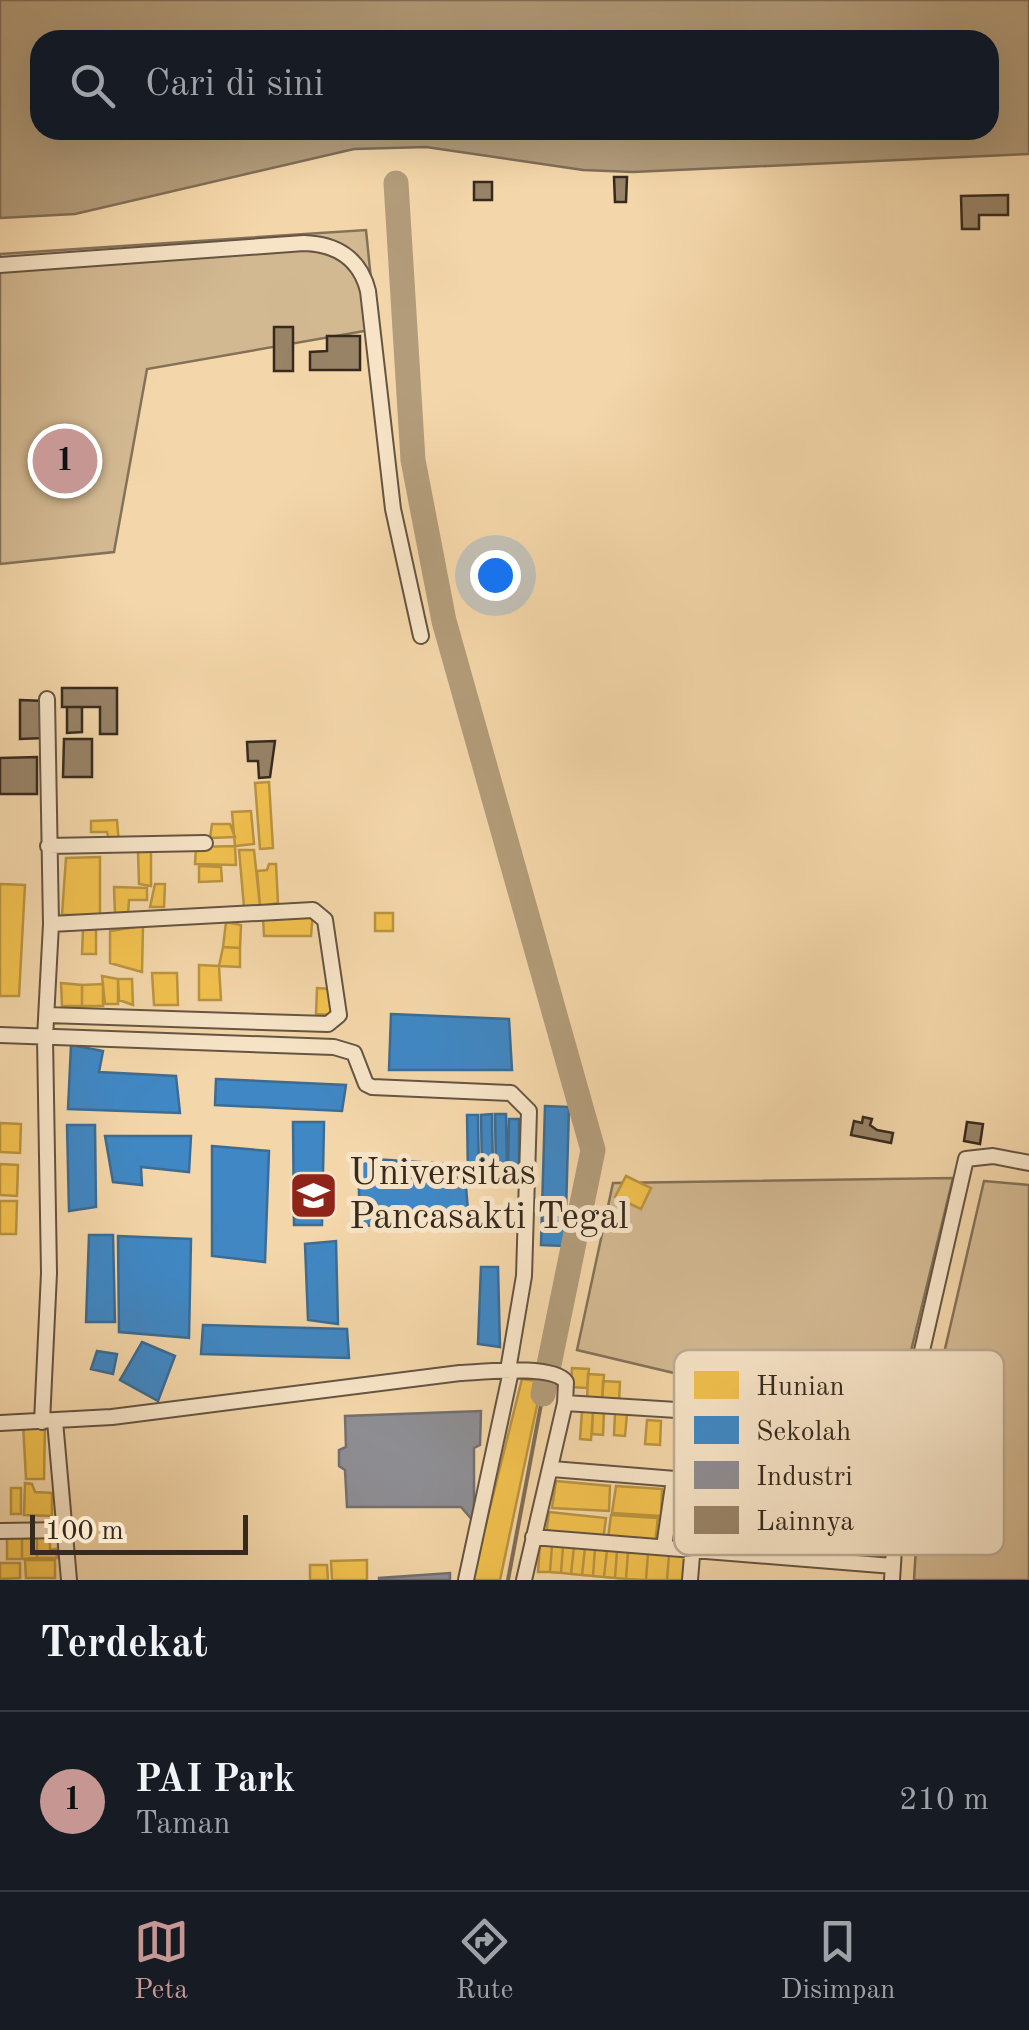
<!DOCTYPE html>
<html lang="id">
<head>
<meta charset="utf-8">
<style>
	:root { --surface:#171b24; --page:#20242c; --text:#f1f3f6; --muted:#9ea1a6; --line:#363941; --accent:#c59692 }
	body { margin:0; font-family:"Old Standard TT",serif; background:var(--page); color:var(--text) }
	.scale { position:absolute; left:30px; bottom:25px; width:218px; box-sizing:border-box; padding-left:10px; border:5px solid #362a1f; border-top:0; font-size:28px; line-height:35px; white-space:nowrap; color:#362a1f; -webkit-text-stroke:8px #f7e4c7; paint-order:stroke }
	.you { position:absolute; left:495px; top:575px; width:35px; height:35px; margin:-25px; border:8px solid #fff; border-radius:50%; background:#1a73e8; box-shadow:0 0 0 15px #1a73e833 }
	.badge { display:grid; place-items:center; width:65px; height:65px; border-radius:50%; background:var(--accent); color:#111; font-size:32px; font-weight:700 }
	.pin { position:absolute; translate:-50% -50%; border:5px solid #fff; box-shadow:0 2px 10px #0006 }
	.list { margin:0; padding:0; list-style:none }
	h2 { display:flex; justify-content:space-between; align-items:center; height:130px; margin:0; padding:0 40px; font-size:42px }
	h2 small { font-size:32px; font-weight:400; color:var(--muted) }
	.list li { display:grid; grid-template-columns:65px 1fr auto; gap:30px; align-items:center; box-sizing:border-box; height:180px; padding:0 40px; border-top:2px solid var(--line) }
	.list b { display:block; font-size:38px; white-space:nowrap }
	.list p { margin:0; font-size:32px; white-space:nowrap; color:var(--muted) }
	.list em { font-size:32px; font-style:normal; color:var(--muted) }
	.icon { flex:none; width:55px; height:55px; fill:none; stroke:currentColor; stroke-width:2; stroke-linecap:round; stroke-linejoin:round }
	.map { position:relative; flex:none; width:1029px; height:1580px; overflow:hidden }
	.search { position:absolute; background:var(--surface); box-shadow:0 10px 40px #0002; left:30px; right:30px; top:30px; height:110px; display:flex; align-items:center; gap:25px; box-sizing:border-box; padding:0 35px; border-radius:30px; color:var(--muted); font-size:38px }
	.sheet { height:310px; background:var(--surface) }
	nav { display:flex; justify-content:space-around; align-items:center; box-sizing:border-box; height:140px; border-top:2px solid var(--line); background:var(--surface); font-size:28px; color:var(--muted) }
	nav a { display:grid; justify-items:center; gap:5px }
	nav .on { color:var(--accent) }
	.map>svg:first-child { display:block }
	.green { fill:#d3b992; stroke:#847258; stroke-width:2.5 }
	.water { fill:#b39c7a; stroke:#816e56; stroke-width:2.5; fill-rule:evenodd }
	.homes { fill:#f2c14e; stroke:#ba9440; stroke-width:2.5 }
	.schools { fill:#3f88c5; stroke:#3c6c93; stroke-width:2.5 }
	.industry { fill:#8d8d92; stroke:#736f70; stroke-width:2.5 }
	.lines { fill:none; stroke-linecap:round; stroke-linejoin:round }
	.stream { stroke:#816e56; stroke-width:4 }
	.river { stroke:#b39c7a; stroke-width:25 }
	.building { fill:#988367; stroke:#362a1f; stroke-width:2.5 }
	.minor-casing { stroke:#655542; stroke-width:18 }
	.minor { stroke:#f7e4c7; stroke-width:14 }
	.labels { text-anchor:middle; dominant-baseline:central; stroke-width:10; stroke-linejoin:round; paint-order:stroke }
	.poi-label { font-size:38px; fill:#362a1f; stroke:#f7e4c7; text-anchor:start }
	.key { fill:#f7e4c7; stroke:#bdac95; stroke-width:2.5 }
	.key-label { font-size:28px; fill:#362a1f }
</style>
</head>
<body>
<div class="map">
<svg width="1029" height="1580" viewBox="0 0 1029 1580">
	<rect width="100%" height="100%" fill="#f3d6a9"/>
	<filter id="stains"><feTurbulence type="fractalNoise" baseFrequency=".002" numOctaves="4"/><feColorMatrix values="0 0 0 0 .2 0 0 0 0 .09 0 0 0 0 .02 0 0 0 .5 -.17"/></filter>
	<radialGradient id="worn" r=".72"><stop offset=".6" stop-color="#630" stop-opacity="0"/><stop offset="1" stop-color="#630" stop-opacity=".3"/></radialGradient>
	<!-- green -->
	<path class="green" d="M366,230L376,329L147,369L114,552L0,564V254Z
		M953,1178L893,1425L577,1350L613,1183Z
		M984,1181L1029,1185V1580H914L922,1448Z"/>
	<!-- water -->
	<path class="water" d="M0,0H1029V154L633,172L583,170L426,147L354,149L75,214L0,218ZM40,40H989V130H40Z"/>
	<!-- homes -->
	<path class="homes" d="M269,782L273,848L260,849L255,783Z
		M251,811L254,844L235,846L232,812Z
		M117,820L119,844L110,845L107,832H91V821Z
		M212,824H230L235,837L210,838Z
		M235,846L236,865L195,864L196,847Z
		M239,850H254L260,906L244,907Z
		M138,852H151V886L139,884Z
		M100,857V915H62L66,858Z
		M269,864H276L278,903L260,906L257,871L267,870Z
		M199,866L221,867L222,881L199,882Z
		M0,884L25,885L19,996H0Z
		M155,884H165L164,907H150Z
		M114,887L147,888V900H129L128,914H115Z
		M313,911L311,936H264L263,918Z
		M375,913H393V931H375Z
		M226,922L241,925L240,948L223,947Z
		M143,926L142,972L110,963V931Z
		M83,929H96V954H82Z
		M223,947L240,948V967L219,966Z
		M199,965L219,966L221,1000H199Z
		M152,973H177L178,1005H154Z
		M102,976L118,979V1004H105Z
		M118,979H132L133,1005L119,1000Z
		M61,983L82,985V1006H62Z
		M103,984V1006H82V985Z
		M317,988L330,989L332,1015L316,1014Z
		M0,1123L21,1124L20,1153L0,1152Z
		M0,1164L18,1165L17,1196L0,1195Z
		M626,1176L651,1188L641,1209L615,1197Z
		M0,1201H17L16,1234H0Z
		M572,1368L589,1369L587,1388L571,1387Z
		M588,1374L604,1375L602,1402L587,1401Z
		M522,1379L542,1382L500,1580H472Z
		M603,1381L620,1382L619,1403L602,1402Z
		M582,1411H593L591,1440L580,1439Z
		M593,1411L604,1412L603,1435L592,1434Z
		M615,1413L627,1414L625,1436L614,1435Z
		M647,1420L661,1421L660,1445L645,1444Z
		M23,1423L45,1424L44,1479H26Z
		M556,1481L610,1486L609,1511L552,1508Z
		M25,1483L32,1484L35,1492L52,1493V1516L24,1515Z
		M616,1486L662,1489L661,1516L612,1513Z
		M11,1488H21V1514H11Z
		M549,1512L606,1518L603,1541L546,1535Z
		M611,1515L658,1518L655,1543L608,1538Z
		M37,1535H50V1550L56,1549L57,1558H37Z
		M37,1535V1558L22,1559V1536Z
		M7,1536H22V1559H7Z
		M540,1544L552,1545L550,1572H538Z
		M552,1545L563,1546L561,1573L550,1572Z
		M563,1546L574,1547L571,1574L561,1573Z
		M574,1547L585,1548L582,1575L571,1574Z
		M585,1548L595,1549L593,1576L582,1575Z
		M595,1549L607,1550L604,1577L593,1576Z
		M607,1550L617,1551L615,1578L604,1577Z
		M617,1551L628,1552L626,1579L615,1578Z
		M628,1552L648,1553L646,1580L626,1579Z
		M648,1553L669,1555L667,1580H646Z
		M669,1555L688,1557L686,1580H667Z
		M25,1560H55V1578H26Z
		M367,1560V1580H332L331,1561Z
		M0,1563H20V1578L0,1579Z
		M310,1565H327L328,1580H310Z"/>
	<!-- schools -->
	<path class="schools" d="M391,1014L509,1019L512,1070H389Z
		M71,1045L103,1051L99,1072L176,1076L180,1113L68,1109Z
		M216,1079L346,1085L342,1111L215,1105Z
		M545,1106L569,1107L565,1246L541,1245Z
		M492,1114L493,1173H482L481,1115Z
		M495,1114H506L507,1172L496,1173Z
		M467,1115H478L479,1173H468Z
		M509,1119H519V1167H508Z
		M293,1122H324L322,1225H294Z
		M67,1125H95L96,1207L69,1211Z
		M105,1136H191L189,1172L141,1167L142,1185L113,1182Z
		M212,1146L269,1151L265,1262L212,1256Z
		M358,1158L464,1165L469,1221L360,1226Z
		M89,1235H113L115,1322H86Z
		M118,1236L191,1239L189,1338L119,1332Z
		M336,1241L338,1324L308,1320L305,1244Z
		M481,1267H498L500,1347L478,1344Z
		M203,1325L347,1329L349,1358L201,1354Z
		M142,1342L175,1356L158,1401L120,1380Z
		M97,1351L117,1354L113,1374L91,1369Z"/>
	<!-- industry -->
	<path class="industry" d="M481,1411L480,1445L474,1448V1522L461,1507H347L345,1470L339,1466V1450L346,1447L345,1416Z
		M450,1573V1580H379V1578Z"/>
	<g class="lines">
		<!-- stream -->
		<path class="stream" d="M508,1580L543,1394"/>
		<!-- river -->
		<path class="river" d="M396,183L413,460L444,621L593,1150L543,1394"/>
	</g>
	<!-- building -->
	<path class="building" d="M614,177H627L626,202H615Z
		M474,182H492V200H474Z
		M1008,195V215H979V229H962L961,196Z
		M274,327H293V371H274Z
		M327,336H360V370H310V352L327,351Z
		M62,688H117V734H100V707H62Z
		M20,700L45,701L44,738L20,739Z
		M67,707H82V732L67,733Z
		M64,739H92V777H63Z
		M275,741L270,777L259,778L258,761H248L247,742Z
		M37,757V794H0V758Z
		M863,1117L872,1119L870,1125L877,1130L893,1133L891,1143L851,1135L854,1121L862,1123Z
		M967,1122L983,1124L980,1144L964,1141Z"/>
	<g class="lines">
		<defs>
			<path id="minor" d="M0,265L304,243C336,244 360,258 368,291L393,509L421,636
				M48,846L205,843
				M47,1015L328,1024L339,1015L325,920L313,910L51,924
				M0,1035L334,1047L354,1053L366,1084L372,1087L511,1093L529,1111L524,1276L508,1370
				M565,1403L787,1417L901,1442L966,1159L993,1156L1029,1163
				M55,1421L69,1580
				M42,1422L49,1273L45,1038L51,924L47,699
				M0,1423L112,1417L460,1373C484,1372 553,1364 566,1382L565,1403L524,1580
				M552,1469L700,1481
				M0,1531L67,1530
				M533,1537L893,1566
				M664,1547L674,1479
				M776,1555L787,1417
				M832,1559L846,1431
				M466,1580L511,1371
				M690,1580L704,1409
				M892,1580L901,1442"/>
		</defs>
		<!-- minor casing -->
		<use href="#minor" class="minor-casing"/>
		<!-- minor -->
		<use href="#minor" class="minor"/>
	</g>
	<!-- icons -->
	<defs>
		<symbol id="university-square" viewBox="-11 -11 22 22"><rect x="-9" y="-9" width="18" height="18" rx="4" fill="#8f2418" stroke="#f7e4c7"/><path d="M0-5L7-2L0 1L-7-2ZM-4 1L0 2.5L4 1V4Q0 6-4 4Z" fill="#fff"/></symbol>
	</defs>
	<g fill-rule="evenodd">
		<use href="#university-square" x="286" y="1168" width="55" height="55"/>
	</g>
	<g class="labels">
		<!-- poi labels -->
		<g class="poi-label">
			<text x="349" y="1174">Universitas<tspan x="349" dy="44">Pancasakti Tegal</tspan></text>
		</g>
	</g>
	<!-- legend -->
	<rect x="674" y="1350" width="330" height="205" rx="15" class="key"/>
	<rect x="694" y="1371" width="45" height="28" fill="#f2c14e"/>
	<rect x="694" y="1416" width="45" height="28" fill="#3f88c5"/>
	<rect x="694" y="1461" width="45" height="28" fill="#8d8d92"/>
	<rect x="694" y="1506" width="45" height="28" fill="#988367"/>
	<g class="key-label">
		<text x="756" y="1395">Hunian</text>
		<text x="756" y="1440">Sekolah</text>
		<text x="756" y="1485">Industri</text>
		<text x="756" y="1530">Lainnya</text>
	</g>
	<rect width="100%" height="100%" filter="url(#stains)"/>
	<rect width="100%" height="100%" fill="url(#worn)"/>
</svg>
<div class="scale">100 m</div>
<div class="you"></div>
<div class="pin badge" style="left:65px;top:461px">1</div>
<div class="search"><svg class="icon" aria-label="search" viewBox="0 0 24 24"><circle cx="10" cy="10" r="6"/><path d="M15 15l6 6"/></svg>Cari di sini</div>
</div>
<section class="sheet">
<h2>Terdekat<small></small></h2>
<ul class="list">
<li><span class="badge">1</span><div><b>PAI Park</b><p>Taman</p></div><em>210 m</em></li>
</ul>
</section>
<nav>
<a class="on"><svg class="icon" aria-label="map" viewBox="0 0 24 24"><path d="M3 6l6-2 6 2 6-2v14l-6 2-6-2-6 2zM9 4v14M15 6v14"/></svg>Peta</a>
<a><svg class="icon" aria-label="directions" viewBox="0 0 24 24"><path d="M12 3l9 9-9 9-9-9zM9 14v-3h6M13 9l2 2-2 2"/></svg>Rute</a>
<a><svg class="icon" aria-label="saved" viewBox="0 0 24 24"><path d="M7 4h10v16l-5-4-5 4z"/></svg>Disimpan</a>
</nav>
</body>
</html>
